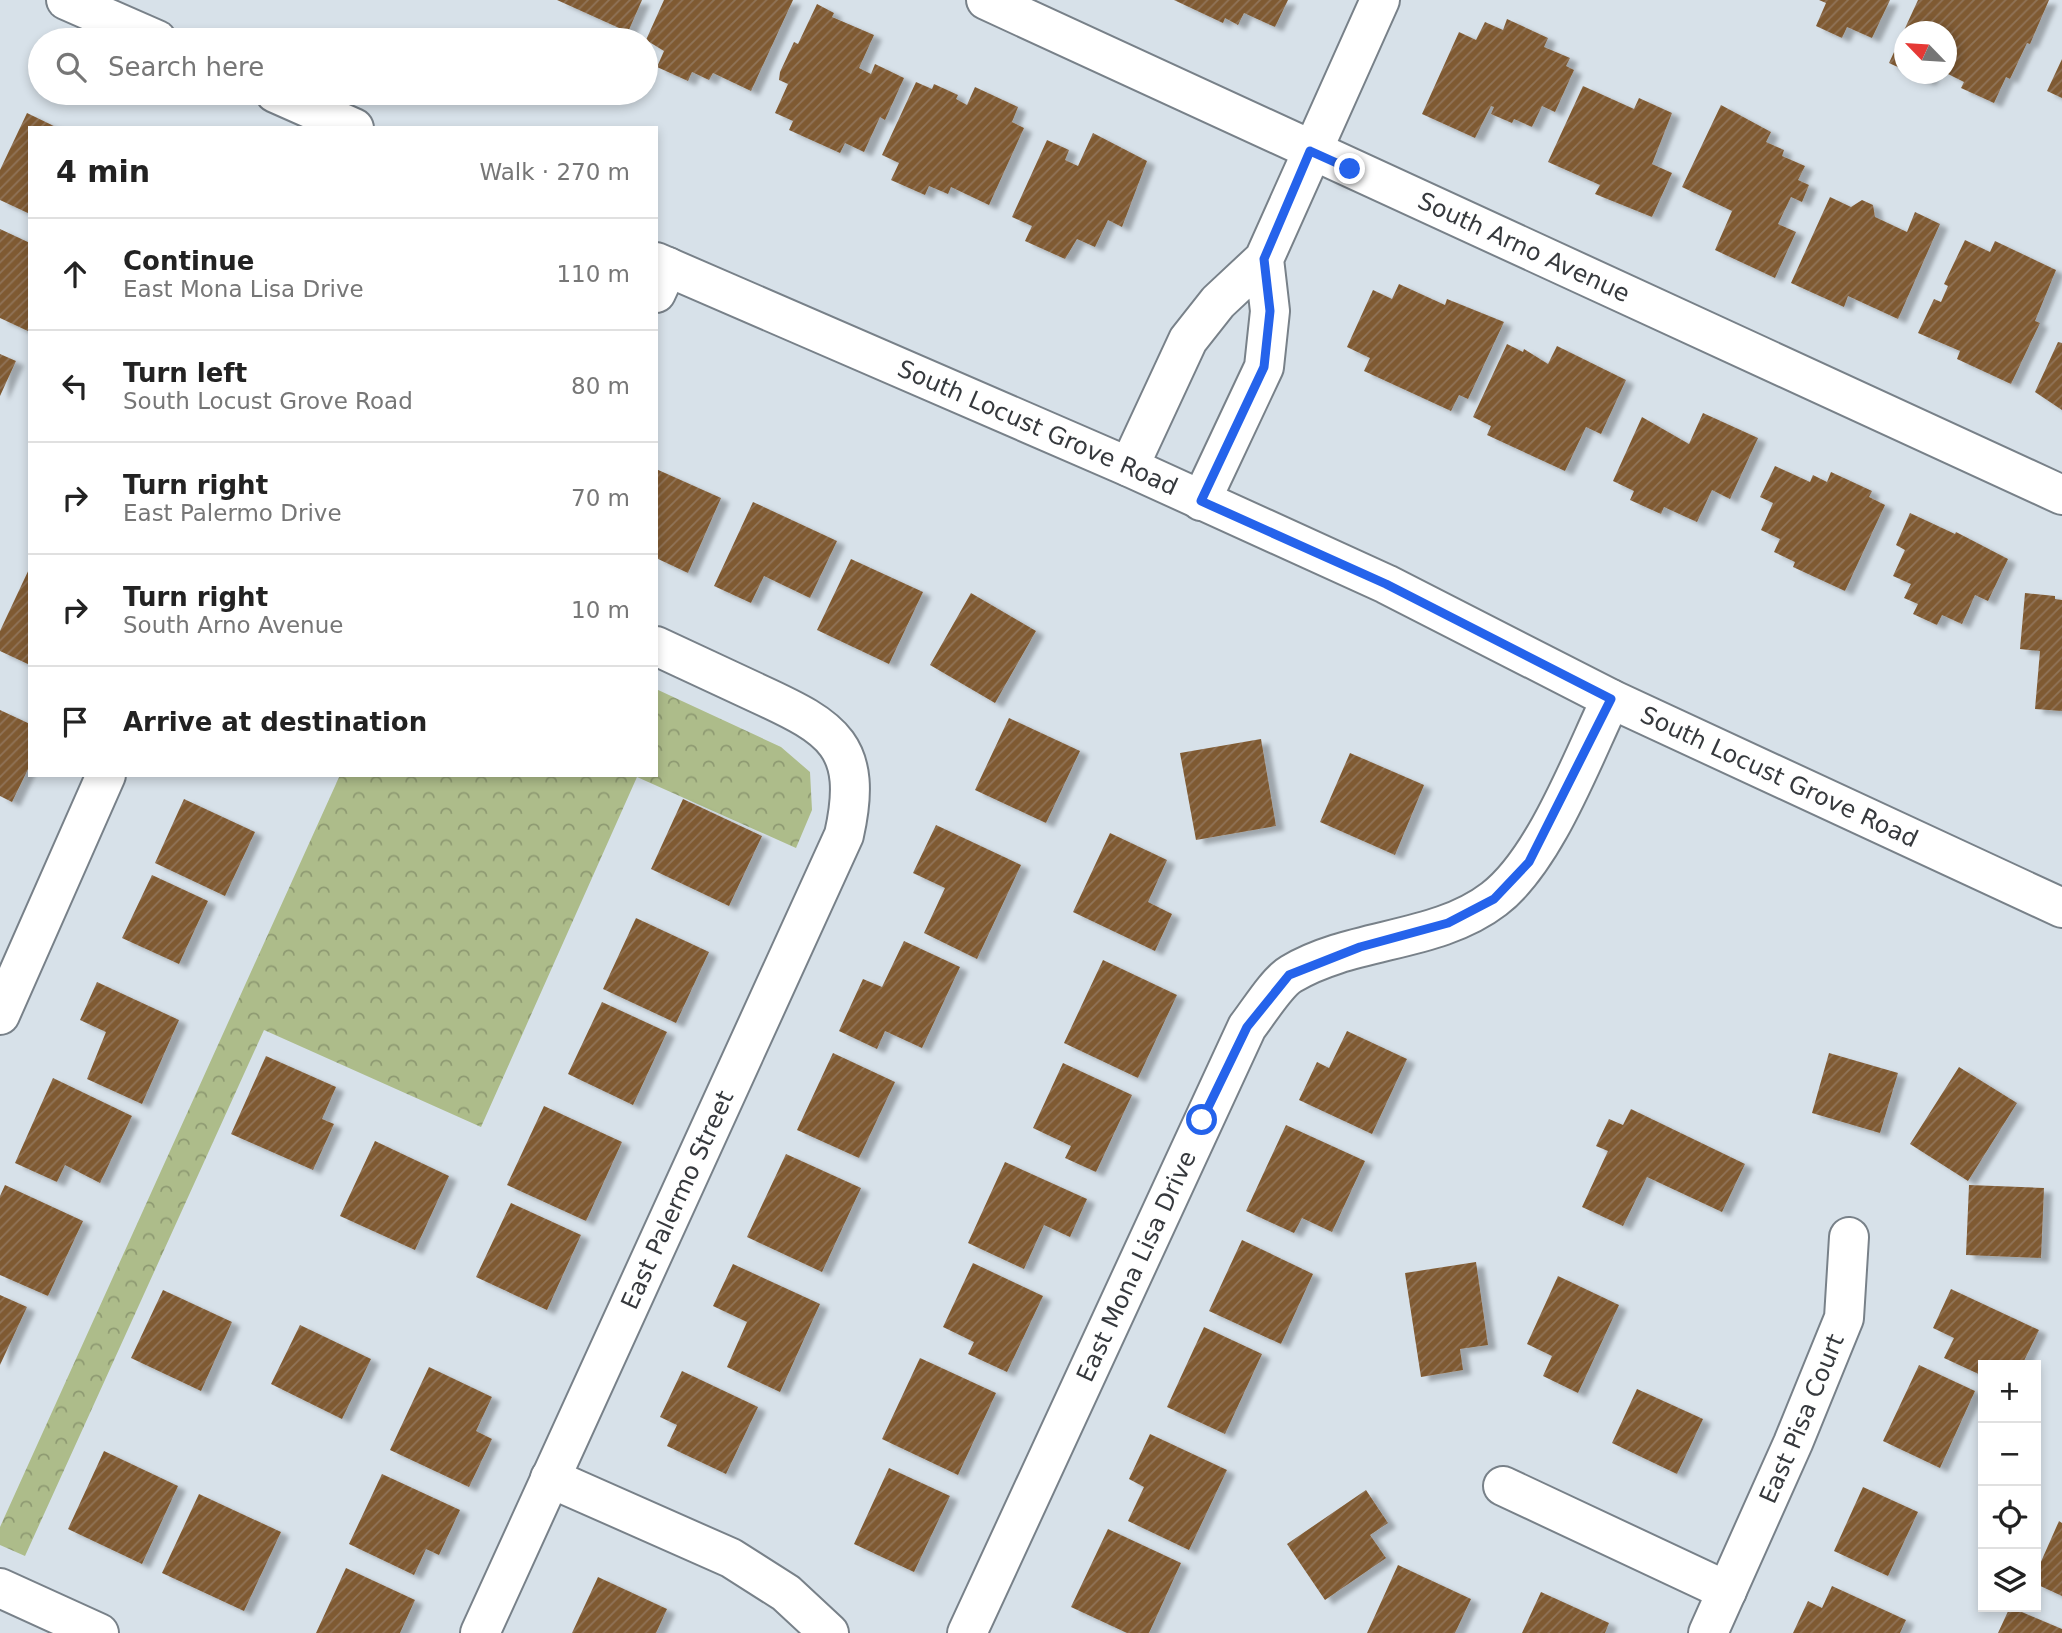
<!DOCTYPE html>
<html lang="en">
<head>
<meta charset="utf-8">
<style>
	:root { --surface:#fff; --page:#f6f6f6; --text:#222; --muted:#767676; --line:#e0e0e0 }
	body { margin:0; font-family:"DejaVu Sans",sans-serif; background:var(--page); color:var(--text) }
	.controls { position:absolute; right:21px; bottom:21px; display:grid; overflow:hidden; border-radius:0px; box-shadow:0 4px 10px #0003 }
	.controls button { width:63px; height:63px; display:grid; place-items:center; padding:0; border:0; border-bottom:2px solid var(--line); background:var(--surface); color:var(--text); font:35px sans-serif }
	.compass { position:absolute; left:1894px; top:21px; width:63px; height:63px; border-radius:50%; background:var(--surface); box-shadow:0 4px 10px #0003; rotate:295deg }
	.stop { position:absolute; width:21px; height:21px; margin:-16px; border:5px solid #2563eb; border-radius:50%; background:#fff }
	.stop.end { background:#2563eb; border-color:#fff; box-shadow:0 2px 7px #0008 }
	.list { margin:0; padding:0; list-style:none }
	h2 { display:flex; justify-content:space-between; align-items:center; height:91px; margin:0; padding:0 28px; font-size:30px }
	h2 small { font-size:23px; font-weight:400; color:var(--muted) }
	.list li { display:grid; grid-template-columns:46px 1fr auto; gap:21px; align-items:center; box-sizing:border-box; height:112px; padding:0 28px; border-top:2px solid var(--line) }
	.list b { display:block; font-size:26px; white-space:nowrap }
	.list p { margin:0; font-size:23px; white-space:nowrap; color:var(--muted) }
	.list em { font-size:23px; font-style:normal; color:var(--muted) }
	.icon { flex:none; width:38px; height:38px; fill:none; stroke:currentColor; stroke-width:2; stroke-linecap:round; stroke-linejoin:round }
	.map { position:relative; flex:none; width:2062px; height:1633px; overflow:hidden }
	.search { position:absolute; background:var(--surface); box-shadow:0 4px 10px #0003; left:28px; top:28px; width:630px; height:77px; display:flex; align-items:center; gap:18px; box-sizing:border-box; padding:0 24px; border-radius:38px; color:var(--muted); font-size:26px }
	.panel { position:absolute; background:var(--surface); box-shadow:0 4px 10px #0003; left:28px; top:126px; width:630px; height:651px; border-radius:0px }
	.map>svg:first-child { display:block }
	.park { fill:url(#park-crowns) }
	.building { fill:url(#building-hatch); filter:url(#shadow) }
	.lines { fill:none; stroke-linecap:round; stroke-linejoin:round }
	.minor-casing { stroke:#788189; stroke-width:42 }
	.tertiary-casing { stroke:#788189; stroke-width:42 }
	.secondary-casing { stroke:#788189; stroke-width:42 }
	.minor { stroke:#fff; stroke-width:38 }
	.tertiary { stroke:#fff; stroke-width:38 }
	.secondary { stroke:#fff; stroke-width:38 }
	.route { stroke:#2563eb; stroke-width:9 }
	.labels { text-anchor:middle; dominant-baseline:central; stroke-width:7; stroke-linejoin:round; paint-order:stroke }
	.street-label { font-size:24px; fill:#36393d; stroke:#d7e1e9 }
</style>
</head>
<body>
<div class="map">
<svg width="2062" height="1633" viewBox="0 0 2062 1633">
	<defs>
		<pattern id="park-crowns" width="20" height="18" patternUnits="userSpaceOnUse" patternTransform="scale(1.75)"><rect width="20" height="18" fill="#adbc8a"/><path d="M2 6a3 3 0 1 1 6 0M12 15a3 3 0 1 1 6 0" fill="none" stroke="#8e9a72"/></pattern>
		<pattern id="building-hatch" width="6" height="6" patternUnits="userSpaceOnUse" patternTransform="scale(1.75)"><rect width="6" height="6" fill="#7f5a33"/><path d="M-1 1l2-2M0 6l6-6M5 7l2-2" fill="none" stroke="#907458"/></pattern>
		<filter id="shadow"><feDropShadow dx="8" dy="4.5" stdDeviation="2" flood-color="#0004"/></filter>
	</defs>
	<rect width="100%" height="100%" fill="#d7e1e9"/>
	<!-- park -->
	<path class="park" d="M656,689L781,747L810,772L812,810L796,848L637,777L481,1127L264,1030L25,1556L0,1545V1527L340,775H656Z"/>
	<!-- building -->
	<path class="building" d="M557,0H642L628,32Z
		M664,0H793L751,91L713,73L709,80L692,72L688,81L657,67L664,51L646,40Z
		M1174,0H1288L1275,27L1244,13L1238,25L1225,18L1223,23Z
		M1819,0H1890L1872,38L1847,27L1842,38L1816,26L1826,3Z
		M1918,0H2049L2030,44L2027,43L2010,79L2006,77L1994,103L1961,88L1964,82L1946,73V32H1904V70L1889,63Z
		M817,4L834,13L832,17L874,35L859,68L871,74L875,64L904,78L885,120L880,117L864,152L845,143L840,153L789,130L793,121L775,113L788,84L779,80L780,72L794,42L798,44Z
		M1507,19L1548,38L1544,47L1570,58L1566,66L1574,70L1555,112L1542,106L1532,127L1514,119L1512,123L1491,114L1494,107L1491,106L1475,138L1422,114L1459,32L1476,40L1485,22L1503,30Z
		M2062,59V98L2047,91Z
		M1911,74H1931L1928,81Z
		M916,82L932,89L934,84L958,95L956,99L967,105L975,87L1018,107L1012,122L1024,128L989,205L951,187L948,194L929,186L925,195L891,180L899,163L882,155Z
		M1583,86L1634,109L1639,98L1672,113L1652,164L1672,173L1652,217L1595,194L1600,185L1548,162Z
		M1721,105L1771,132L1766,142L1784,150L1782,156L1805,166L1798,180L1809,185L1802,202L1791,197L1778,224L1796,232L1775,278L1715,250L1732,211L1682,187Z
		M27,113L58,128H30V214L0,200V170Z
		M1093,133L1147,161L1122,227L1108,220L1095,247L1077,239L1065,259L1025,241L1032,226L1012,217L1047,140L1069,150L1065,160L1078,166Z
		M1830,197L1851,207L1862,200L1873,205L1875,217L1907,232L1915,212L1940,224L1898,319L1848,296L1844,307L1791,283Z
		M0,229L30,243V332L0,318Z
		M1965,240L1990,252L1995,241L2056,270L2035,321L2040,323L2011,384L1957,359L1960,351L1918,333L1934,299L1941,302L1948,286L1944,284Z
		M1399,284L1445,305L1447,299L1504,322L1468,399L1459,395L1451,411L1364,371L1370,358L1347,347L1373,290L1392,299Z
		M2058,342L2062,343V410L2035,392Z
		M1507,344L1523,352L1524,349L1548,364L1557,346L1626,380L1601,434L1586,427L1565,471L1487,435L1491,426L1473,417Z
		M0,354L16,361L0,396Z
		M1703,413L1758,438L1730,499L1712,490L1697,522L1664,507L1661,514L1630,500L1634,491L1613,481L1642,417L1689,444Z
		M1775,466L1810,482L1813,475L1827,482L1831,472L1872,491L1869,497L1885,505L1845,591L1793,567L1795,562L1774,552L1780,539L1761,530L1773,503L1760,497Z
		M656,469L721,498L688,573L656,558Z
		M753,502L837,541L810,598L764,576L751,603L714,586Z
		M1910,513L1955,534L1956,532L2008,559L1988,601L1975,595L1962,624L1942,615L1937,625L1913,614L1918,604L1904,598L1911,584L1893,576L1905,550L1896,545Z
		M851,559L923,592L889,664L817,630Z
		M30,567V665L0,651V631Z
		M971,593L1036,631L995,703L930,665Z
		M2025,593L2055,596V599L2062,600V711L2035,709L2040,651L2020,649Z
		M0,710L30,724V765L12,802L0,796Z
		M1009,718L1080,751L1046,823L975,790Z
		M1261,739L1276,826L1196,840L1180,753Z
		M1350,753L1424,785L1395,855L1320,822Z
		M184,799L255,832L225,896L155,863Z
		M683,799L762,836L729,906L651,869Z
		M936,825L1021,865L977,959L924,933L945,888L913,873Z
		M1110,833L1167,860L1148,902L1172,914L1155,951L1073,912Z
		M152,875L208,901L179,964L122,938Z
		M636,918L709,952L676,1023L603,989Z
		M904,941L960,967L922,1048L885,1031L877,1049L839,1031L863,979L882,987Z
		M1103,960L1177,995L1138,1078L1064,1043Z
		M97,982L179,1020L142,1104L87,1079L106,1032L80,1020Z
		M602,1002L667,1032L633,1105L568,1074Z
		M1347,1031L1407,1059L1372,1134L1299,1100L1317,1062L1329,1068Z
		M833,1053L895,1082L859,1158L797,1130Z
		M1829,1053L1898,1073L1880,1133L1812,1113Z
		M266,1056L336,1087L322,1119L334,1124L313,1170L231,1134Z
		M1063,1063L1132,1095L1096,1172L1065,1158L1071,1146L1033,1128Z
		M1959,1067L2017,1103L1968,1181L1910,1144Z
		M53,1078L132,1116L100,1183L65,1165L57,1182L15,1163Z
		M544,1106L622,1142L586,1221L507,1185Z
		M1631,1109L1745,1164L1722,1212L1647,1177L1623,1226L1582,1207L1608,1151L1596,1146L1609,1119L1623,1125Z
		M1286,1125L1365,1161L1332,1232L1302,1218L1294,1233L1246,1211Z
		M375,1141L449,1176L415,1250L340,1216Z
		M786,1154L861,1188L822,1272L747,1237Z
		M1005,1162L1087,1199L1070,1237L1044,1225L1024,1269L968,1243Z
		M5,1185L83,1221L48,1296L0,1275V1196Z
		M1969,1185L2044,1188L2041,1258L1966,1255Z
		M511,1203L581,1235L547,1310L476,1277Z
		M1242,1240L1313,1274L1281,1344L1209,1311Z
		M1476,1262L1488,1345L1460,1349L1463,1370L1421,1377L1405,1273Z
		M973,1263L1043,1296L1007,1372L968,1354L974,1342L943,1327Z
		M733,1264L820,1304L780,1392L727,1367L747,1322L713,1306Z
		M1558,1276L1619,1305L1578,1393L1543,1376L1552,1356L1527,1344Z
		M1951,1289L2039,1330L2022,1365H1983V1376L1944,1358L1954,1338L1933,1328Z
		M163,1290L232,1322L201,1391L131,1358Z
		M0,1295L27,1307L0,1365Z
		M300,1325L371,1359L342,1419L271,1384Z
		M1204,1327L1262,1354L1225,1434L1167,1407Z
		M920,1358L996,1393L958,1475L882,1439Z
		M1919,1365L1975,1391L1940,1468L1883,1441Z
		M429,1367L492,1397L476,1431L492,1439L469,1487L390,1450Z
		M682,1371L758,1407L726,1474L667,1446L677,1425L660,1417Z
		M1637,1389L1703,1419L1677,1474L1612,1443Z
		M1150,1434L1227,1470L1189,1550L1128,1521L1144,1487L1129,1479Z
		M104,1451L178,1486L142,1564L68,1529Z
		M889,1468L950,1496L914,1572L854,1544Z
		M382,1474L460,1510L439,1555L426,1549L414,1575L349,1544Z
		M1863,1487L1918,1512L1888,1576L1834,1551Z
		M1366,1490L1388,1523L1370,1535L1386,1558L1325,1600L1287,1544Z
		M199,1494L281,1532L244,1611L162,1573Z
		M2059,1521L2062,1523V1596L2036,1584V1573Z
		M1108,1529L1181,1563L1149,1633H1127L1071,1607Z
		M1398,1565L1471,1599L1455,1633H1367Z
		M346,1568L415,1600L400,1633H316Z
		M598,1577L667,1609L656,1633H572Z
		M1832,1586L1906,1620L1900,1633H1793L1808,1601L1822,1608Z
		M1541,1592L1609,1623L1605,1633H1522Z
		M2010,1607L2062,1629V1633H1998Z"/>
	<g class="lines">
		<defs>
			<g id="minor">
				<path id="s1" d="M986,0L2062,495"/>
				<path d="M656,293L668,267"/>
				<path d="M0,1015L106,775"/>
				<path d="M550,1478L731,1558L786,1593L829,1633"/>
				<path d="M1503,1486L1727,1591"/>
				<path d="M0,1588L99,1633"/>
				<path id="s2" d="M480,1633L844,835C864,746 833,728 759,694C725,678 691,662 656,646"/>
				<path id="s3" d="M967,1633L1247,1027C1258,1013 1277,982 1291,974C1353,937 1437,943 1494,899C1545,860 1583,757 1611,699"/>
				<path id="s4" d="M1708,1633L1793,1443L1844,1318L1849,1237"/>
			</g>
			<path id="tertiary" d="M1129,467L1188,340L1218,302L1264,259L1380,0
				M1201,501L1264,367L1270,311L1264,259"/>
			<g id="secondary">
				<path d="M66,0L157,40"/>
				<path d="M275,93L354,128"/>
				<path id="s5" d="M656,262L1129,467L1386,584L1611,699L2062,908"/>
			</g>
		</defs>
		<!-- minor casing -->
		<use href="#minor" class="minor-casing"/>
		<!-- tertiary casing -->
		<use href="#tertiary" class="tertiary-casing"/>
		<!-- secondary casing -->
		<use href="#secondary" class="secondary-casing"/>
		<!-- minor -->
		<use href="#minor" class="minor"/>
		<!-- tertiary -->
		<use href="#tertiary" class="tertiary"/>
		<!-- secondary -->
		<use href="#secondary" class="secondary"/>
	</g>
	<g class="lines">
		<!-- route -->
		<path class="route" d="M1202,1120L1247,1027L1289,975L1360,947L1448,923L1494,899L1529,862L1611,699L1386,584L1201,501L1264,367L1270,311L1264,259L1310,151L1350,169"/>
	</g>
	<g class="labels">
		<!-- street labels -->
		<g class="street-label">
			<text stroke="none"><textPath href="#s1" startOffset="592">South Arno Avenue</textPath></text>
			<text stroke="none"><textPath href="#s5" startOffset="416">South Locust Grove Road</textPath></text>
			<text stroke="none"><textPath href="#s5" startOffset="1236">South Locust Grove Road</textPath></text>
			<text stroke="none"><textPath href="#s2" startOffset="476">East Palermo Street</textPath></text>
			<text stroke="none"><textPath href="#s3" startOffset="404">East Mona Lisa Drive</textPath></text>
			<text stroke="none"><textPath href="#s4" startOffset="234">East Pisa Court</textPath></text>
		</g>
	</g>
</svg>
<div class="controls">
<button>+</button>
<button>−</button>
<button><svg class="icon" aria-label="locate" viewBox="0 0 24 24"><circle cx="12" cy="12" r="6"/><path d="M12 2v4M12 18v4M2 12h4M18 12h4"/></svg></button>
<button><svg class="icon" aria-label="layers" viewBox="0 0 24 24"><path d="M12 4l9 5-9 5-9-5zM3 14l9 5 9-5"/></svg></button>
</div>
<svg class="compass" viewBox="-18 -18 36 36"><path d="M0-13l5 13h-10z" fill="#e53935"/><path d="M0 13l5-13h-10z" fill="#767676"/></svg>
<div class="stop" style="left:1202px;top:1120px"></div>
<div class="stop end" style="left:1350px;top:169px"></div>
<div class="search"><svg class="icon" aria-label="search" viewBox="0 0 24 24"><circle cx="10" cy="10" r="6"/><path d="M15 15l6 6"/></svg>Search here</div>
<section class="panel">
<h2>4 min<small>Walk · 270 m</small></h2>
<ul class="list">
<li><svg class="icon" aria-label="ahead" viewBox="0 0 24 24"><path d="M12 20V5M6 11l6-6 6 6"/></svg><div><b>Continue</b><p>East Mona Lisa Drive</p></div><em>110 m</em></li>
<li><svg class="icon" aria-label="left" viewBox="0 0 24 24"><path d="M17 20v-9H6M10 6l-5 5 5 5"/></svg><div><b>Turn left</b><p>South Locust Grove Road</p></div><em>80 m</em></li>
<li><svg class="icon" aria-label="right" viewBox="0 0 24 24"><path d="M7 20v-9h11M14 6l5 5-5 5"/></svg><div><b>Turn right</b><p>East Palermo Drive</p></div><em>70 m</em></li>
<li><svg class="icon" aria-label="right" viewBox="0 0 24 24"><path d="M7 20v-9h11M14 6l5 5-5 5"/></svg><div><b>Turn right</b><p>South Arno Avenue</p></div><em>10 m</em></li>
<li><svg class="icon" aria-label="arrive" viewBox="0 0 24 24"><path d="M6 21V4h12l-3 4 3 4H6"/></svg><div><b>Arrive at destination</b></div></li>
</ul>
</section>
</div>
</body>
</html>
